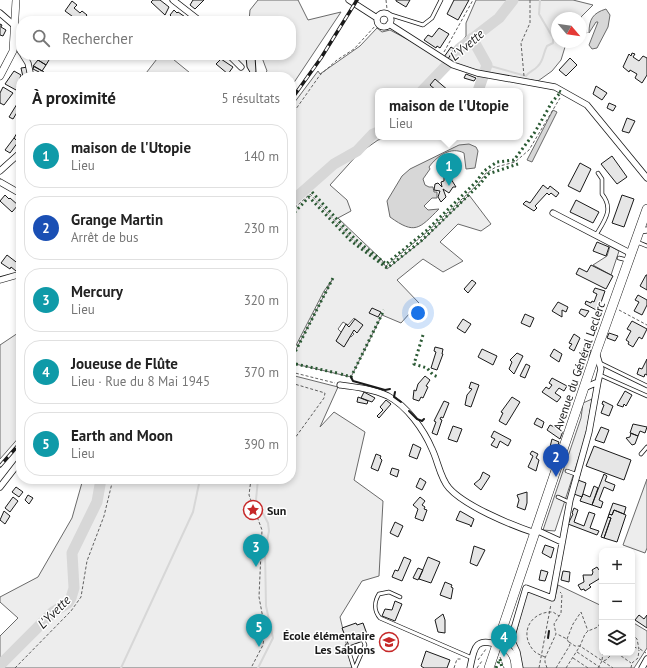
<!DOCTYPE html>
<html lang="fr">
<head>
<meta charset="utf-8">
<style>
	:root { --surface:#fff; --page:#f6f6f6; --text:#222; --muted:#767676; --line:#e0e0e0; --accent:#7c3aed }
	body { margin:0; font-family:"PT Sans",sans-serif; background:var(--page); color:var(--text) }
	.controls { position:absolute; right:12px; bottom:12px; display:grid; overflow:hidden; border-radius:8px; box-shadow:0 2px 6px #0003 }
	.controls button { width:36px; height:36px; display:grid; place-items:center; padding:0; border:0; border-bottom:1px solid var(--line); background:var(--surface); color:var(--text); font:20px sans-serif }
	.compass { position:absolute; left:551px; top:12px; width:36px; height:36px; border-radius:50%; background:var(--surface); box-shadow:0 2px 6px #0003; rotate:119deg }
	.you { position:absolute; left:418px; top:313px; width:14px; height:14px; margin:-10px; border:3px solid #fff; border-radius:50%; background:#1a73e8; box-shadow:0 0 0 6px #1a73e833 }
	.badge { display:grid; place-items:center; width:26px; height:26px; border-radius:50%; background:var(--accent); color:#fff; font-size:13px; font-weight:700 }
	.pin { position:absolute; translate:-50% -33px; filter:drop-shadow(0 1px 2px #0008) }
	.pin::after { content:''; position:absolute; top:21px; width:14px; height:12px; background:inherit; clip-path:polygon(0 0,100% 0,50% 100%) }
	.popup { position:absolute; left:375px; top:88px; width:148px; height:52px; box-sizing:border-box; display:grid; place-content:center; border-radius:8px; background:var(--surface); filter:drop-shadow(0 1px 3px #0005); font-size:13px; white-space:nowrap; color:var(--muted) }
	.popup b { font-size:15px; color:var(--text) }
	.popup::after { content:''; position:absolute; left:50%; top:100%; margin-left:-8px; border:8px solid transparent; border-top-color:var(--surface) }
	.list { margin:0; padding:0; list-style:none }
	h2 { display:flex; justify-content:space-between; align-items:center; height:52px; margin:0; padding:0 16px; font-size:17px }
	h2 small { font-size:13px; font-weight:400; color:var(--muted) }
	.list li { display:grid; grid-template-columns:26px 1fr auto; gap:12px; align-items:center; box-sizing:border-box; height:64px; margin:0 8px 8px; padding:0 8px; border:1px solid var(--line); border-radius:16px }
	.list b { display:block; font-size:15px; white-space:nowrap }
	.list p { margin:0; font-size:13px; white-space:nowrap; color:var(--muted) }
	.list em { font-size:13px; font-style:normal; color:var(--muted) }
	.icon { flex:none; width:22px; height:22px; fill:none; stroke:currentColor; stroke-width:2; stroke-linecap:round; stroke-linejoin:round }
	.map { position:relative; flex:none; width:647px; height:668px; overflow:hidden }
	.search { position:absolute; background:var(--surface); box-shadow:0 2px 6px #0003; left:16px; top:16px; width:280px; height:44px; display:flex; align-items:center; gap:10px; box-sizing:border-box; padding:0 14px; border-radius:16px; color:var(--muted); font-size:15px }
	.panel { position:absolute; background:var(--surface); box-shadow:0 2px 6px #0003; left:16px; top:72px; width:280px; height:412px; border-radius:16px }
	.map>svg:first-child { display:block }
	.built { fill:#ededed; stroke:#6a6a6a; fill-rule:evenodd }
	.water { fill:#d7d7d7; stroke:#6a6a6a }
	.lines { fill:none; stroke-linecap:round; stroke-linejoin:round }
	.stream { stroke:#d7d7d7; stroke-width:2 }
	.river { stroke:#d7d7d7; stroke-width:11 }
	.building { fill:#e6e6e6; stroke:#1a1a1a }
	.service-casing { stroke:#1a1a1a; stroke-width:4.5 }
	.minor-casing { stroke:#1a1a1a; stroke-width:7 }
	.tertiary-casing { stroke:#1a1a1a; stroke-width:8 }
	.primary-casing { stroke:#1a1a1a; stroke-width:10 }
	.path { stroke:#5f5f5f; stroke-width:1; stroke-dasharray:3 2; stroke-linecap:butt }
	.service { stroke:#fff; stroke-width:3 }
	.minor { stroke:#fff; stroke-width:5.5 }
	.tertiary { stroke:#fff; stroke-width:7 }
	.primary { stroke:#fff; stroke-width:9 }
	.rail-casing { stroke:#1a1a1a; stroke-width:3.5 }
	.rail { stroke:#fff; stroke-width:2; stroke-dasharray:6; stroke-linecap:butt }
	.hedge { stroke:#2b5a34; stroke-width:3; stroke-dasharray:2 3; stroke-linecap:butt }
	.wall { stroke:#1a1a1a; stroke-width:2 }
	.labels { text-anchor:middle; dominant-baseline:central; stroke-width:3; stroke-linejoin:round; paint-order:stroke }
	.street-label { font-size:12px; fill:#1a1a1a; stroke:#fff }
	.poi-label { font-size:12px; font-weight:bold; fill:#1a1a1a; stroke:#fff; text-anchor:start }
	.water-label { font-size:13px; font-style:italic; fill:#1a1a1a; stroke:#fff }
</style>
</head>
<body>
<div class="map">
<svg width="647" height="668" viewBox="0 0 647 668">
	<rect width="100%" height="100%" fill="#fff"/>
	<!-- built -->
	<path class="built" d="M258,0H298L308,20L341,12L291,87V77H262L267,71L261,55H291V21H249L250,10Z
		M476,0H573L593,5L581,17L587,33L581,30V18H557V42H565V47L561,60L552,71L538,81L487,74L448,61L418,91H378V137H390L378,140L358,154L330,185L347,200L351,211L338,218L382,260L387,269L423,240L469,195L491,224L481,231L458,224L440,242L463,261L443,272L423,259L397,280L419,303L401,323L382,315L351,377L291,363V359L332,280L324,291L291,355V107L318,71L320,74L360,46L377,28L382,32L390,30L448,61L466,36V23ZM354,318L362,325L357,332L354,330L352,332L354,334L351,337L349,336L348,338L349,339L343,346L336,341L342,333L338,329L343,322L348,325Z
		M160,55H168L195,77H143Z
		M610,246L619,251L611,275L593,265L607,256Z
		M21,331V435L0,459V345Z
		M291,375L338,387L320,427L334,412L365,432L354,480L383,501L379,576L362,581L340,617L352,668H0V636L18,618L0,602V597L38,577L72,518L83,479H291Z
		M592,399L586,436L555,531L543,530L581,418L583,403Z
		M647,479V548L645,553L623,545Z
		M558,585L602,606V653H632V622L647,631V648L634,668H521L514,641L527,590L554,601Z"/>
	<!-- water -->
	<path class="water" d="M606,9L610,15L608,27L597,48L592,49L589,45L598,22H596L589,33C589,19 593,13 606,9Z
		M553,110L557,112L532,162L527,160Z
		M469,144L476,147L478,151L475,168L466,169L464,153C451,146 437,156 429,167L430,169L423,179L425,185L429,187H433L434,192H437V198H432L424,206L428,210L439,209C419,229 415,235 390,217L387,201L402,176L410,169L459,145Z"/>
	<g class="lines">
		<!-- stream -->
		<path class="stream" d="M487,65L526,76C529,71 534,71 538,66C544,60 543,53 547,46L553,43V38L539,14L540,0
			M121,668L193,512L200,479
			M258,668L273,638L266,606L265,551L269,531L268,523L256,500L258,479"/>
		<!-- river -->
		<path class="river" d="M472,38L487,65L478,91
			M422,91L445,67L460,48L499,18L513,0
			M291,202L334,164L357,151L373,134L378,132
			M0,665L53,612L68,603L71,598L74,588L72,553L97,502L101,479"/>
	</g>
	<!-- building -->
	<path class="building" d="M153,0H160L169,7L165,15L151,2Z
		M193,0H204L195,9L190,5Z
		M396,0H410L406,7L396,1Z
		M454,0H469L458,20L447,14Z
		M72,1L77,5L74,8L80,13L82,11L87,15L82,21H74L76,19L65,11Z
		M174,10L177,13L178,12L188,19L176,21L170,15Z
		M0,24L2,25L1,27L6,30L3,36L0,35Z
		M439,28L449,34L440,48L437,46L436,48L424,40L428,35L432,37Z
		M451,47L454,49L448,59L444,57Z
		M632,53L635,54L633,57L639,61L643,56L647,58V75L642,83L635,78L637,74L630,70L629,72L623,67L629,54L631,56Z
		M41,55H52L46,65L38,60Z
		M255,56L256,72L251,74L247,67L246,57Z
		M570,58L577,65L566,76L559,70Z
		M221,59L233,67L228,74L216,64Z
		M38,60L46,65L42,71L33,66Z
		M34,66L44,72L43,73L47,75L46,77H36L39,72L33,69Z
		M28,67L29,77H23L21,68Z
		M14,71L21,75L16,90L5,84Z
		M243,73L247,74L250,77H232V74Z
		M466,74L476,78L474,81L464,78Z
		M435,79L449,91H437L430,85Z
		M596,86L607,93L602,100L593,94Z
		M3,87L13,93L4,105L0,103V93Z
		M609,103L616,106L613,111L607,108Z
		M17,104L21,106V110L19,109L13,119L9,117Z
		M627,118L635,121L629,133L622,131Z
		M20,128L21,138L18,142L14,138Z
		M14,138L18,142L10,153L5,150Z
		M612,156L627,177L617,184L601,164Z
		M580,163L591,169L580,192L568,186Z
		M451,169L456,172L451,179L456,187H453L449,193L443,189L446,197L441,202L438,197L440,191L434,190L435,184L438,183L442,187L441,182L444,181V177Z
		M543,185L548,189L550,186L559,193L556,197L551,193L549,195L547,193L535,206L537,208L534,211L523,204L526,201L530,203Z
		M5,195L9,199L10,198L18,205L12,212L0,201Z
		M622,195L634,199L624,227L612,223Z
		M576,200L599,212L593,223L570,212Z
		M597,242L609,247L606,256L593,251Z
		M7,255L20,265L16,271L11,267L10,269L1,263Z
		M591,265L613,276L606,289L576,274L579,268L587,272Z
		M646,275H647V290L640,286Z
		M472,280L476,283L468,293L464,289Z
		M595,288L605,291L598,311L585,304L586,301L591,303L592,301L594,302L597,294L593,292Z
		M638,295L647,300V305L642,315L634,311L639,302L635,300Z
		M558,302L568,307L566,312L562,310V317L552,311Z
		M372,308L381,312L378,317L369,313Z
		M581,309L589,311L585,317L579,313Z
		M525,314L534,318L530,327L521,323Z
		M355,319L363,325L357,333L354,330L344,347L336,341L346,324L349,327Z
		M463,319L471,324L465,333L457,328Z
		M632,321L647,329L642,339L639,337L633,347L628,344L629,342L626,340L631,331L627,329Z
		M609,333L618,336L615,341L607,338Z
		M574,334L580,338L574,351L569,348L572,344L569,343Z
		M435,347L443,349L442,354H443L437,370L431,368L436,352L434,351Z
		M583,348L591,351L589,357L581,354Z
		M482,349L497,356L493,365L478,357Z
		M554,349L562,354L559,362L550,356Z
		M517,353L523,356L514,374L509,369L512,362L510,360Z
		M647,359V375L645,374L644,377L637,374L639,368L642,369Z
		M526,364L530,366L525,378L520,376Z
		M425,376L430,380L426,386L428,387L423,398L421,397L419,401L413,399L414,390L416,391L418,384Z
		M552,378L567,386L564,391L559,388L555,393L561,397L557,402L542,392L546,387L549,389L552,385L549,383Z
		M471,382L479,385L471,407L465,405L467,395L472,389L469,388Z
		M625,391L632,395L626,406L624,404L623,407L617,405Z
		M364,392L375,398L372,402L361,398Z
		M358,397L368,401L367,404L357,402Z
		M512,397L520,402L506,425L499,421L503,413L501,412Z
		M386,400L391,404L379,418L377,416L383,410L380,407Z
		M444,401L449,403L443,418L441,417L440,419L442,420L437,435L432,433L436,422L434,421Z
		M603,401L613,406L609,416L601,413L604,405L602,404Z
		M537,418L544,422L542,428L534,424Z
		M633,424L647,427L645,433L640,431L638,436L630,433Z
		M550,425L563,431L560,439L547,430Z
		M453,426L462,429L457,442L448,439Z
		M601,427L609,430L604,443L595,440Z
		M494,431L511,440L508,446L500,441L497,448L491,445L495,439L491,437Z
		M631,433L638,436L635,444L632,445L626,438L630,437Z
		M552,439L559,442L555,453L549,451Z
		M413,444L421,448L417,459L409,456Z
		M594,446L631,460L624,480L586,466Z
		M532,451L538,454L536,458L539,460L536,471L528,467L533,456L530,454Z
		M376,454L381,456L380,458L382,460L378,471L371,468Z
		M392,468L399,470L397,477L390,474Z
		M483,472L490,476L481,490L474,484L480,479Z
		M604,474L607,476L605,481L615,485L613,491L604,487L599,500L603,502L601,508L592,505Z
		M420,478L426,482L422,490L416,487Z
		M578,480L586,483L582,497L574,494Z
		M594,486L598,488L592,505L580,501L583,494L590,497Z
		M16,487L23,492L19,497L12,492Z
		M527,492V503L525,510L517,507L519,500L517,495Z
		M28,495L33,498L29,504L25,500Z
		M13,497L18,501L10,512L5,508Z
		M420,497L425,501L422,505L425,507L424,509L427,510L423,521L415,518L418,509L413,505Z
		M613,503L626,507L624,514L614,510L612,515L609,514Z
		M574,508L578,510L574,522L584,526L589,512L595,514L590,528L599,531L597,535L568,524L573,514L572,513Z
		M614,510L626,515L617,542L604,538L611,518L608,517L609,514L612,515Z
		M4,511L10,516L5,524L0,520Z
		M460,511L474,519L471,527L470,525L456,520Z
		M608,517L611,518L604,538L601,537Z
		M395,522L403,526L398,537L390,533Z
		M545,545L554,548L551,558L542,553Z
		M474,546L485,550L477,566L470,563Z
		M404,557L411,560L402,581L392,577L395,570L398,571Z
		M428,557L440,562L431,583L419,579Z
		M597,567L599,570L601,568L602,569L599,579L589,585L591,587L585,591L584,589L581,590L578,585L584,582L583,575H592L593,572L592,570Z
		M418,568L423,570L418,580L413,578Z
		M541,570L548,572L545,581L539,580Z
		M563,571L570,572L569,582L561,580Z
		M445,582L452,585L451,587L453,588L451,599L440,595Z
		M395,601L402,604L395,621L382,616L385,609L392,610Z
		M443,614L445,620V633L438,632L435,620Z
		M639,615L644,619L647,615V628L635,620Z
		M356,623L357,625L363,623L368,637L362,639L363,641L349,646L342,628Z
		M426,651L450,660L447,668H424L421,666Z"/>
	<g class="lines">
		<defs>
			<path id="service" d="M388,14L423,25L432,18L441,0
				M596,235C605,220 614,209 602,194V179L598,173
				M637,242L647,246
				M619,258L627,260
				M600,363L647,386
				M600,375L647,396
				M641,454L647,447
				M567,471L578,475
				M558,497L569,502
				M400,597L389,592L379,594C374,602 374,611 380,618L472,658
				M347,646L354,668
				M355,668L365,645L363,640"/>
			<path id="minor" d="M173,0L200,21
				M349,0L377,18
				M0,13L15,26
				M377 20a7 7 0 1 1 14 0a7 7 0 1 1-14 0Z
				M389,24L453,65L477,73L555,87L587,105L647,178
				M14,40L21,52
				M23,55L28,63L31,77
				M229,55L241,67
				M0,171L21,152
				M0,182L21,194
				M553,213L632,254
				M639,231L647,230
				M0,280L21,274
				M340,385C356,387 373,389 388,396C407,406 424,430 432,449C438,461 440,478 449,488C465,506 511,525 535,533
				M584,388L598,382L601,369L596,352
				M0,487L21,460
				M536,530L562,542
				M470,668C474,650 474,636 498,645
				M520,668L517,652L511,639L526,588L552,598L570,500L589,432L598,382
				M642,668L647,659"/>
			<path id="tertiary" d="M0,76L13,51L16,0
				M498,645C510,649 515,655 515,668"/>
			<path id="primary" d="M489,668L596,352L647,209"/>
		</defs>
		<!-- service casing -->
		<use href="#service" class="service-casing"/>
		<!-- minor casing -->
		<use href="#minor" class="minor-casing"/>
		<!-- tertiary casing -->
		<use href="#tertiary" class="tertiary-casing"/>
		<!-- primary casing -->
		<use href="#primary" class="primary-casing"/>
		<!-- path -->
		<path class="path" d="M386,0L387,9
			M444,52L473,0
			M524,76L521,43L530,23V0
			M291,116L320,75L337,60L354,49L376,25
			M291,211L310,194L353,240L386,266L427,232L478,184L486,173L496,167L515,162L529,150L560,98
			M619,310L647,325
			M291,372L335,383
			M291,383L325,393L324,398L295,438L291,435
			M251,479L249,495L262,530L259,597L265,629L263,645L251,668
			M602,622L600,623L602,630
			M632,634L637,639L639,649L632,646
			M567,639L573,624L581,612L588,631
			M569,642L575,646H580L613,668
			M640,649L646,653
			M577,652L601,668
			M617,653L631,663
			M500,657L504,668
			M545,657C541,655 537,654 534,651C518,633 531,611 553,612L559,616
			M573,658L588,668
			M478,660L486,649
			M602,660L603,653
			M15,668L71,611L81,597L87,561L104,516L113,479
			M454,668L457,659H461
			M477,668L482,661
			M539,668L551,604
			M547,668L545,662V658L556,634L554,624L561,613L562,594L560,592
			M556,668L570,645L567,639L557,634
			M566,668L580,646L585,634L588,631L598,627L600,623
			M598,668L602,661L606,660L613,653
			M631,668L632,663L638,658L639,650"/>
		<!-- service -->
		<use href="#service" class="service"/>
		<!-- minor -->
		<use href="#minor" class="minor"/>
		<!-- tertiary -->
		<use href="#tertiary" class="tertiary"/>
		<!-- primary -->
		<use href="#primary" class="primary"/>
		<defs>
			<path id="rail" d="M291,100L321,58L357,0
				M0,466L21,442"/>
		</defs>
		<!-- rail casing -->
		<use href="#rail" class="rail-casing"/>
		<!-- rail -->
		<use href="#rail" class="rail"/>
		<!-- hedge -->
		<path class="hedge" d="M312,192L355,239L386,264L426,231L476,182L484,171L497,162L514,160L535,132L552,102L561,92L559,91
			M291,216L309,197L351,241L387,268L421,241L480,184L488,174L518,164
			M423,335L414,364L427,368L433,375L438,377
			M291,360L334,276
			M291,363L337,373
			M341,374L351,377L384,310
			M496,668L500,659L502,668"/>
		<!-- wall -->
		<path class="wall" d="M351,377L353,381L385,390L390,389
			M395,392L394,397L401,402
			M409,411L417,419L422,421L424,419
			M548,638L549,631"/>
	</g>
	<!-- icons -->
	<defs>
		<symbol id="sight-ring" viewBox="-11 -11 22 22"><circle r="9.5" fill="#fff" stroke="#c62828" stroke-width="1.5"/><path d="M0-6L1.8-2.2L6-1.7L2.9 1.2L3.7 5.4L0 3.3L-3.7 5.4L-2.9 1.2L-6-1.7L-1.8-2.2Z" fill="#c62828"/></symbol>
		<symbol id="school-ring" viewBox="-11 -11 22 22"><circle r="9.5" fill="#fff" stroke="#c62828" stroke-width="1.5"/><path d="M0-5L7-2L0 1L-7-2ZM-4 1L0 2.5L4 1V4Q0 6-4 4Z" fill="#c62828"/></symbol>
	</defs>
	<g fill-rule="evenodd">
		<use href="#sight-ring" x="242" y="499" width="22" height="22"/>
		<use href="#school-ring" x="378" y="631" width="22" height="22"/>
	</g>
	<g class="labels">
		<!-- street labels -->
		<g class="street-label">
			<text transform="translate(579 366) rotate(-71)">Avenue du Général Leclerc</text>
		</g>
		<!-- poi labels -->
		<g class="poi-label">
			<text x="267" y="510">Sun</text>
			<text x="375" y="635" text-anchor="end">École élémentaire<tspan x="375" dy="14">Les Sablons</tspan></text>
		</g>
		<!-- water labels -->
		<g class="water-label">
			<text transform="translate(467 45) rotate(-41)">L'Yvette</text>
			<text transform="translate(54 612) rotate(-45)">L'Yvette</text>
		</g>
	</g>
</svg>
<div class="controls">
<button>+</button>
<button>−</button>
<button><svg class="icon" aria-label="layers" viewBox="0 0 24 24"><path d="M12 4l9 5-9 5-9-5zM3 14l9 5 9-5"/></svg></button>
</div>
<svg class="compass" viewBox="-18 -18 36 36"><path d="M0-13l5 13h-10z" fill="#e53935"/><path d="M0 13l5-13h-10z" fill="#767676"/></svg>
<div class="you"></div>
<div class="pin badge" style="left:449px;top:186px;background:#0f9aa8">1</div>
<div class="popup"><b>maison de l'Utopie</b>Lieu</div>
<div class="pin badge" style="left:556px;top:477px;background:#1a4fb4">2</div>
<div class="pin badge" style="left:256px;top:567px;background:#0f9aa8">3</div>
<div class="pin badge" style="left:504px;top:657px;background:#0f9aa8">4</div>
<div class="pin badge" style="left:259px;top:647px;background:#0f9aa8">5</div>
<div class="search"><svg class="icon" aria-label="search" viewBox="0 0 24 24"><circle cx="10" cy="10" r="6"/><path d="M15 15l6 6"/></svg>Rechercher</div>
<section class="panel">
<h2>À proximité<small>5 résultats</small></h2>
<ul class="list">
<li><span class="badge" style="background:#0f9aa8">1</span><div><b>maison de l'Utopie</b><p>Lieu</p></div><em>140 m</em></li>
<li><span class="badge" style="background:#1a4fb4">2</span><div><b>Grange Martin</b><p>Arrêt de bus</p></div><em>230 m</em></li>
<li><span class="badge" style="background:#0f9aa8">3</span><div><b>Mercury</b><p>Lieu</p></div><em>320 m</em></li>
<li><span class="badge" style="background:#0f9aa8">4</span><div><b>Joueuse de Flûte</b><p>Lieu · Rue du 8 Mai 1945</p></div><em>370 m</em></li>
<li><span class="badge" style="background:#0f9aa8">5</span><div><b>Earth and Moon</b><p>Lieu</p></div><em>390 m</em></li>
</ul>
</section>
</div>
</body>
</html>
